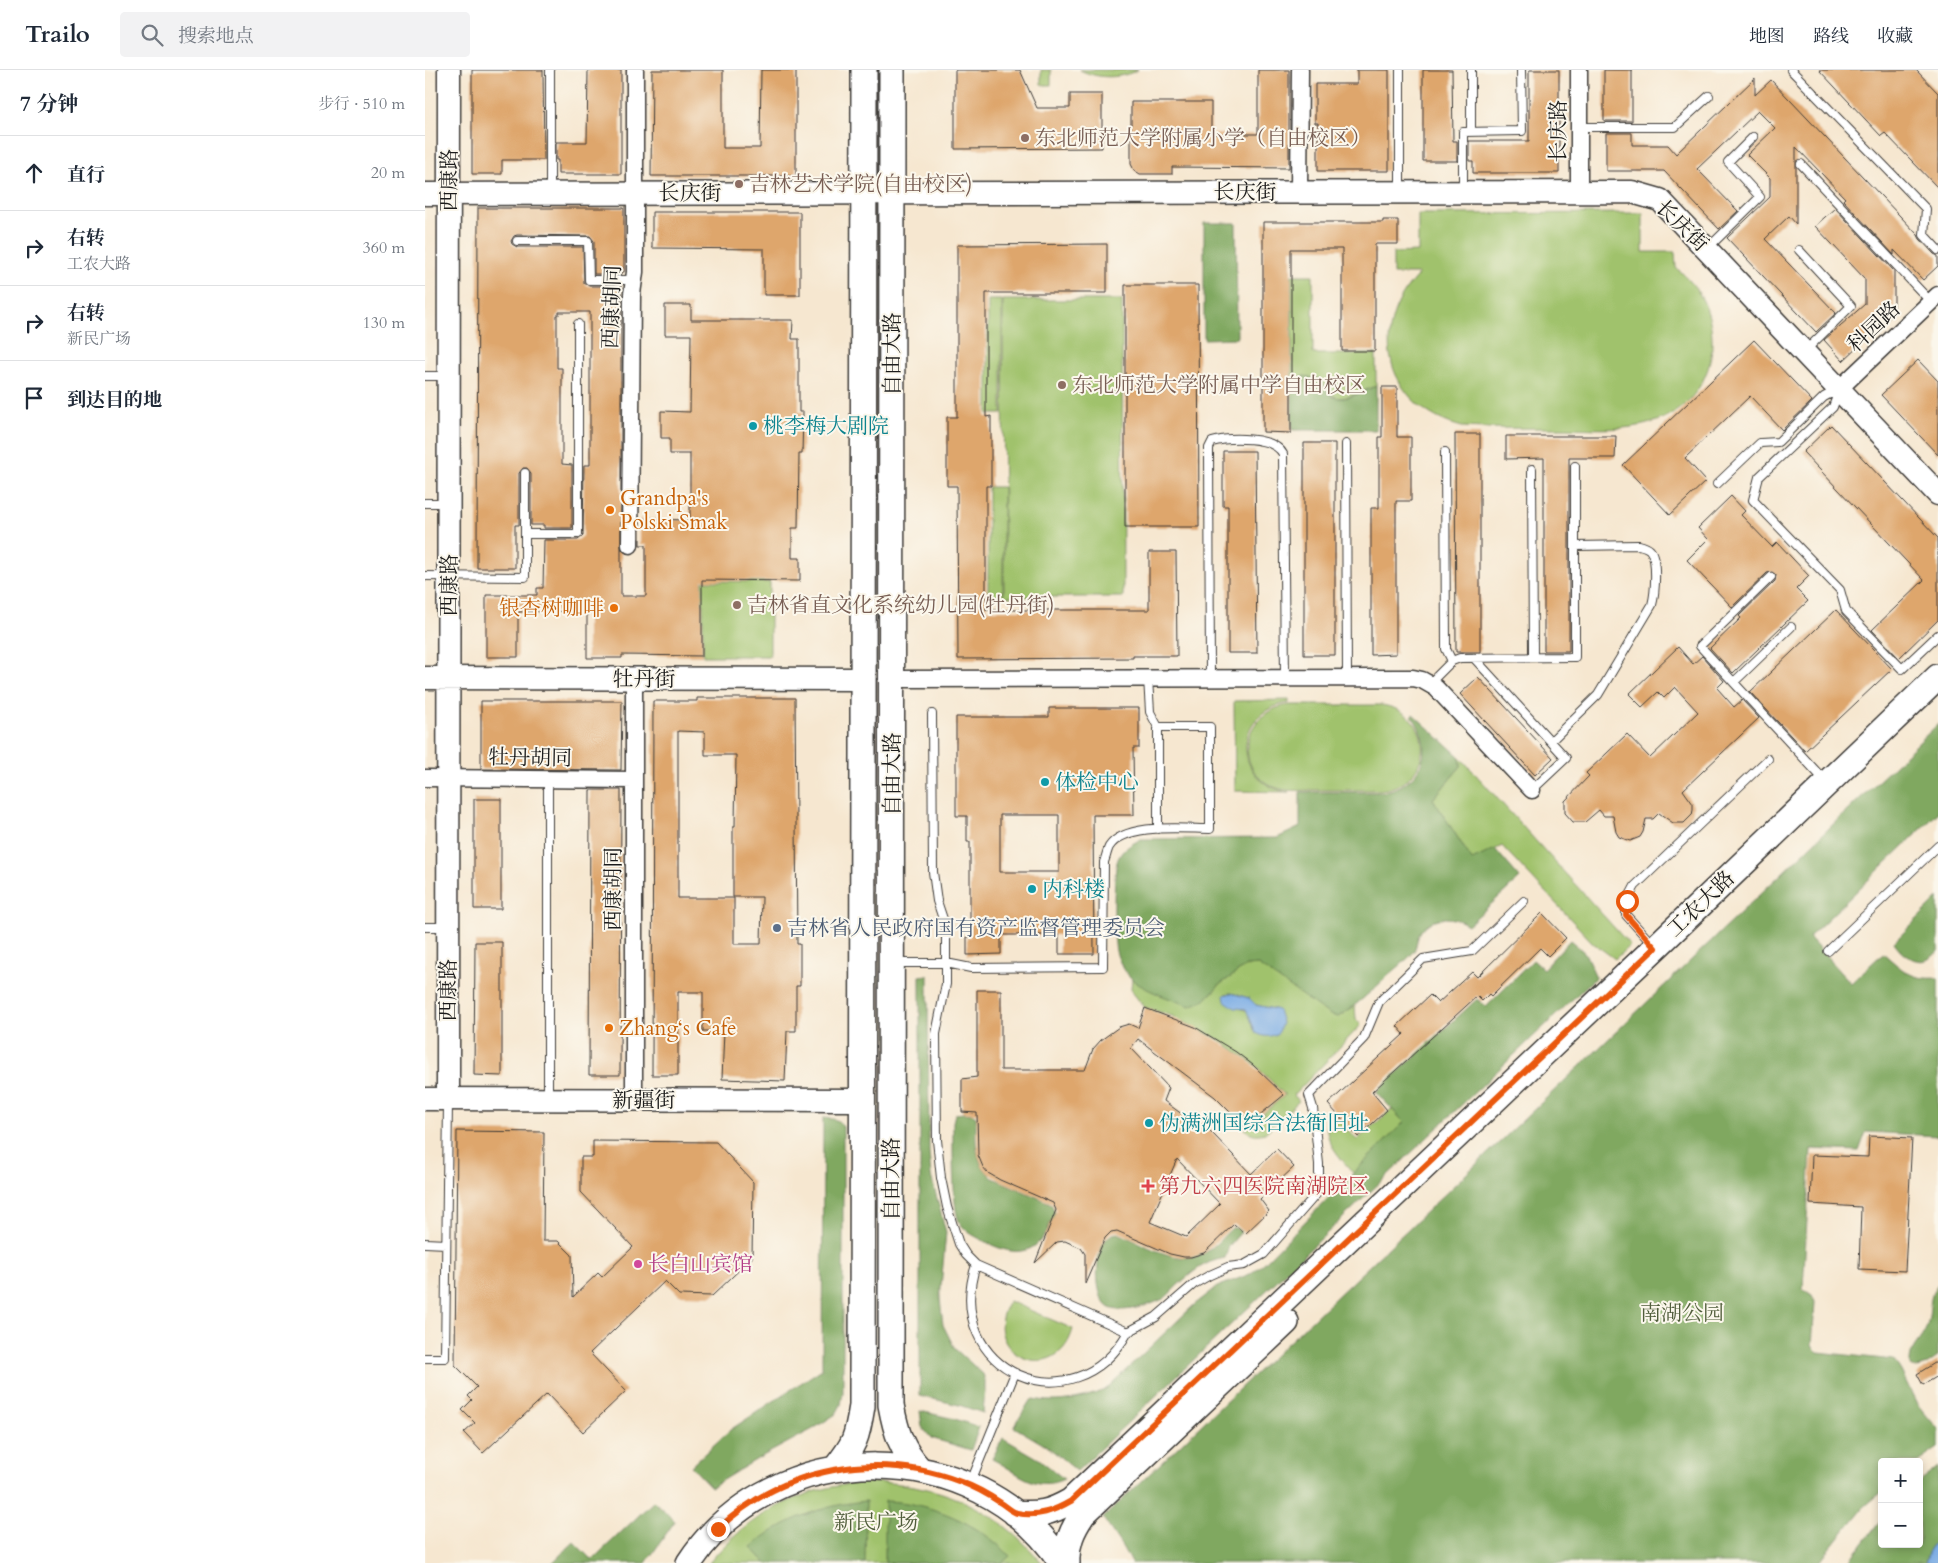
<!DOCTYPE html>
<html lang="zh">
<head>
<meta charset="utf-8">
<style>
	:root { --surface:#fff; --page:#f2f2f3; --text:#1f2937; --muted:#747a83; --line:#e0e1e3 }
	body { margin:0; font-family:Cardo,"Noto Serif SC",serif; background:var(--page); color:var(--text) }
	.controls { position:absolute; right:15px; bottom:15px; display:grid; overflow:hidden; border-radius:5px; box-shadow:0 2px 8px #0003 }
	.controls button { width:45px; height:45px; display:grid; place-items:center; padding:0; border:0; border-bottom:1px solid var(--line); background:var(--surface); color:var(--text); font:25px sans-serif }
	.stop { position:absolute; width:15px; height:15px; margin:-11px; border:4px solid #ea580c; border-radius:50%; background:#fff }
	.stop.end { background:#ea580c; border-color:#fff; box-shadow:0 1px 5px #0008 }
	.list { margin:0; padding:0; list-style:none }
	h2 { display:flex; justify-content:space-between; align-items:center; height:65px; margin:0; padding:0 20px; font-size:21px }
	h2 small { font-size:16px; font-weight:400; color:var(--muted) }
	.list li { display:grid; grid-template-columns:32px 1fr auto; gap:15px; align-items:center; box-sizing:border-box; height:75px; padding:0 20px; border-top:1px solid var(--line) }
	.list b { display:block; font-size:19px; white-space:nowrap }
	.list p { margin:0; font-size:16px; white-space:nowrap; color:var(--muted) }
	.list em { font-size:16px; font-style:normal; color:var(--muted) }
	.icon { flex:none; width:28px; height:28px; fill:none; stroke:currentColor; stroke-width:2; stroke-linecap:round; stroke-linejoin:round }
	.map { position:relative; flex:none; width:1513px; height:1493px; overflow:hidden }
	header { display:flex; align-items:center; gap:30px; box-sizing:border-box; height:70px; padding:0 25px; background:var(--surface); border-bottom:1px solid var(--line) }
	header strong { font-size:24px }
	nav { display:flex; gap:28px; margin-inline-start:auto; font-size:18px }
	.search { width:350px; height:45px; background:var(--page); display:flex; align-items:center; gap:12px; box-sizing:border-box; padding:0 18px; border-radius:5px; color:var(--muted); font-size:19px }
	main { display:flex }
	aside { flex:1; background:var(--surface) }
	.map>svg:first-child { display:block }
	.green { fill:#a0c26c; stroke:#5e6f44; fill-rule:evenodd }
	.forest { fill:#80a860; stroke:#4e623e }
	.water { fill:#79abe4; stroke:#4a6480 }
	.building { fill:#dea66c; fill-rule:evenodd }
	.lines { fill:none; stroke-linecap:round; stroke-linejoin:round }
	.lane-casing { stroke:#3d3a37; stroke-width:10 }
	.street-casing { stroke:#3d3a37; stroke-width:19 }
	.secondary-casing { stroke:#3d3a37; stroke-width:25 }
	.primary-casing { stroke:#3d3a37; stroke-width:28 }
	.lane { stroke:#fff; stroke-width:8 }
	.street { stroke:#fff; stroke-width:16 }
	.secondary { stroke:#fff; stroke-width:22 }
	.primary { stroke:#fff; stroke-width:25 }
	.route { stroke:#ea580c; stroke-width:6 }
	.education-dot { fill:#8d6e63; stroke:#fbf7ec; stroke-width:2 }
	.culture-dot { fill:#0f9aa8; stroke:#fbf7ec; stroke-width:2 }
	.food-dot { fill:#e8710a; stroke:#fbf7ec; stroke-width:2 }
	.service-dot { fill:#5c6f8a; stroke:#fbf7ec; stroke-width:2 }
	.health-dot { fill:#e0444e; stroke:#fbf7ec; stroke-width:2 }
	.hotel-dot { fill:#d1479c; stroke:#fbf7ec; stroke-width:2 }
	.labels { text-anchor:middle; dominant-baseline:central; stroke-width:4; stroke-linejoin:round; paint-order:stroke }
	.street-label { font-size:21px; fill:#1c1c1c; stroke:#fbf7ec }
	.education-label { font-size:21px; fill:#785e54; stroke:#fbf7ec; text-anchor:start }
	.culture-label { font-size:21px; fill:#0d838f; stroke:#fbf7ec; text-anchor:start }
	.food-label { font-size:21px; fill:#c56008; stroke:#fbf7ec; text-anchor:start }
	.service-label { font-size:21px; fill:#4e5e75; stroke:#fbf7ec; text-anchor:start }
	.health-label { font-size:21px; fill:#be3a42; stroke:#fbf7ec; text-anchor:start }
	.hotel-label { font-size:21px; fill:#b23c85; stroke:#fbf7ec; text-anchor:start }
	.park-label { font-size:21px; fill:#515e3c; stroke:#fbf7ec }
</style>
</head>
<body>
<header>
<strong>Trailo</strong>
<div class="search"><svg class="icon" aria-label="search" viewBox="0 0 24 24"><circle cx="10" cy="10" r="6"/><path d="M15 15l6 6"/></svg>搜索地点</div>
<nav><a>地图</a><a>路线</a><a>收藏</a></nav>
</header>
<main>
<aside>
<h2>7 分钟<small>步行 · 510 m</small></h2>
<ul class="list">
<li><svg class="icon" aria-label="ahead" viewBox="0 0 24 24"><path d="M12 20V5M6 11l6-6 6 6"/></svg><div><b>直行</b></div><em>20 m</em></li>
<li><svg class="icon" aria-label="right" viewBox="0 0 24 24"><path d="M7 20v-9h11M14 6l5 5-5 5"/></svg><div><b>右转</b><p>工农大路</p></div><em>360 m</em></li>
<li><svg class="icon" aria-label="right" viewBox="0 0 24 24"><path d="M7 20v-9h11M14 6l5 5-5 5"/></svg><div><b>右转</b><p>新民广场</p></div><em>130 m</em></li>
<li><svg class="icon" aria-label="arrive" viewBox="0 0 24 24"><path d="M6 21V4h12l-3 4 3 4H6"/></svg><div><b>到达目的地</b></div></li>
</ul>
</aside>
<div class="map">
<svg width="1513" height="1493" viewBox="0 0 1513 1493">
	<rect width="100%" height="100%" fill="#fbf7ec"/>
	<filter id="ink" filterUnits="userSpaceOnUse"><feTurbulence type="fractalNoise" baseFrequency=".02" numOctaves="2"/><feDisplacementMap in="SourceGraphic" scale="10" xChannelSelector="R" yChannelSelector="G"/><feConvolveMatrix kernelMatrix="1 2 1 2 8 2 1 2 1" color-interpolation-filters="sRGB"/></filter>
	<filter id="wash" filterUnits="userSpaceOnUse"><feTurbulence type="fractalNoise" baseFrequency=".0096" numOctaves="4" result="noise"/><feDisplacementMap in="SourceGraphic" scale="20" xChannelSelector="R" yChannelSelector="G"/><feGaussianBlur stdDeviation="1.12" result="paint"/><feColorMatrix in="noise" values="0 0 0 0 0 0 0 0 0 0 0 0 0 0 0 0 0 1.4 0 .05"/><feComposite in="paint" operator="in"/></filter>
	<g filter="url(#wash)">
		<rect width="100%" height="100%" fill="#f6e7d0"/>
		<!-- green -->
		<path class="green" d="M616,0H626V15H616Z
			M655,0H713C695,9 673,9 655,0Z
			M1218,143V182H1250L1251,198C1275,216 1288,244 1287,274C1287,291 1281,309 1270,323C1236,367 1181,358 1132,358C1101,358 1069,359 1037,357C962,338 940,259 994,204H968V183L993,182V144Z
			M867,205H888V284H951V316L923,327L912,328L879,306L867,312Z
			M563,230H577V344H563Z
			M578,230H697L698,527H579Z
			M563,417H578V527H563Z
			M278,511L345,512V586H278Z
			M864,630V633C807,640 806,714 864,722L810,721L809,631Z
			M864,635H956C1011,642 1011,713 956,720C934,720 912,720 890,720C878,720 864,722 852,718C806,702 816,641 864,635Z
			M1035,687L1205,875L1190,889L1168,873L1077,776L1047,791L1008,729L1036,696Z
			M833,895L913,947L930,936L931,949L936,955L869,1025L874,1031L840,1063C831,1065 827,1065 820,1059L860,1025L829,994L793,969L747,946L719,937L708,923L706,918L707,909L734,924L780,930L794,915L821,896ZM806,923L824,928L831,935L850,939V965L841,966L829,960L823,941L814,938L800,924Z
			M967,1039L979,1052L928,1103C913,1084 893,1067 906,1041L932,1070Z
			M584,1231L648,1259C632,1319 551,1284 584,1231Z
			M440,1412C513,1412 570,1436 617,1493H284C325,1443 376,1418 440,1412Z"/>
		<!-- forest -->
		<path class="forest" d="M779,153H811L812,268L779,269Z
			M879,306L896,309C898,314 900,320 904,324C917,335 938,321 951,316V360H867V312Z
			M988,644L1035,687L1036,696L1008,729L1047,790L1070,779L1095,808L1043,855C1030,847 1016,845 1003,854C989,864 994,876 987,884C981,891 972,898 964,905C948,920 932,935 913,947L905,945L833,895L821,896L794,915L780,930L765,936C749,930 717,920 706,908C699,901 693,890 691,881C688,870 688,799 693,789C697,779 707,774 716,769L852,768L875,757V722H956C997,716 1011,679 987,646Z
			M1513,654V743L1384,867L1426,913L1458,883C1478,900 1485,910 1513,908V1066L1441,1062L1434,1081L1386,1079L1378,1219L1387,1225L1390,1232L1387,1276L1393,1282L1469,1290L1476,1301L1492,1334L1513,1359V1378L1493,1392H1457V1422L1439,1437L1393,1493H706L698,1478L678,1448L1172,980Z
			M1513,828V881C1498,900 1480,888 1469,872Z
			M1145,870L1160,883L1171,907L652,1401L623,1377L589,1357L604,1332L608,1329C634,1334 656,1329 680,1320L769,1235L792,1217L825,1204L839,1193L979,1052L951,1022L1052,929L1061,937L1108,890L1118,899Z
			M503,905L504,1082L506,1106L521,1162L515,1228L518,1255L530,1279L558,1304L560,1310V1321L558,1343L534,1335L495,1326V906Z
			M539,1043L547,1044L551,1047C551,1071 548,1092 568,1108L625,1133C632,1141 629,1146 625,1154C611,1189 586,1186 557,1170C548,1165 539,1161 534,1151C527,1139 528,1071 528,1052L530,1044Z
			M398,1048C408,1049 413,1048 418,1057V1323L416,1335L411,1344L388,1359L334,1388L286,1417L266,1396L305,1360L397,1299Z
			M807,1158H811L816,1162L804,1176L800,1188C778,1192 769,1201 752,1216C748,1220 743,1226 738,1229C726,1235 695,1245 683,1237C667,1226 668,1163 693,1163C716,1173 755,1197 778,1184C789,1178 798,1166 807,1158Z
			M1513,1214V1287C1505,1292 1495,1302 1485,1296C1484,1275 1496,1273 1502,1256C1507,1242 1502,1226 1513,1214Z
			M495,1341L530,1349L554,1357L546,1380L506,1368L497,1357Z
			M578,1368L614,1389L639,1409C609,1423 592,1401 567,1389Z
			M1513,1397V1469L1504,1480L1500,1493H1423L1457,1449V1474H1494V1412Z
			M229,1431L250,1451L221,1493H127L149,1472L167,1490Z
			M441,1431L440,1493H341L326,1477C359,1449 398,1435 441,1431Z
			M460,1431C504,1432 554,1453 585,1486L577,1493H460Z"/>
		<!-- water -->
		<path class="water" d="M806,923L824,928L831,935L853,940L857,953L854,962C846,968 839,967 831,963L821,939L810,938L800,931L799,925Z
			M1513,1469V1493H1500L1504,1480Z"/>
		<g id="blocks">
			<!-- building -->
			<path class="building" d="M47,0H118L119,90H77V104H47Z
				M163,0H196V104H133V90H131V72H162Z
				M227,0H298V78H335L336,0H371V106H226Z
				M530,0H595L612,38H645V24H677V78L530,79Z
				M833,0H864V98L747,97V104H715L709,100L706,94V32H786V64H833Z
				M932,0H964V101H893V53H890V14H932Z
				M998,0H1027L1028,71H1032V91H998Z
				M1104,0H1134V103H1048V91H1044V71H1104Z
				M1179,0H1207V51H1179Z
				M1394,0H1491L1513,23V118L1460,63L1456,66Z
				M1330,8V25L1346,10L1493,165L1495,169L1509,184L1513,186V196L1498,210L1469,180V185L1418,130L1420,128L1371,77V154L1364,146L1340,169L1411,243L1391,262L1302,168L1345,127V108L1322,85L1350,58L1333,41L1272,99L1313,141L1294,159L1239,101H1181V63H1207V75H1243L1251,84Z
				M53,138H199V202H196V204H169V171L165,166L92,165L89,166L86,171L87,174L92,177H158L159,213L164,216H196V526H221V475H215V449L265,450V384H245V368H236V341L265,342L266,265H240V235H266V250H368L367,269H374V342H378L377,384H374L373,458H367V488H375V511L277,510V586L197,585V588H162V541L93,542V587H61V525H112V518H118L119,470H153L158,466L159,395H165V242H134V245H132V298H137V394L147,395V458H119V455H106V403L102,398H98L94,403V455H90V498H52Z
				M1410,138L1469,201V243L1418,291L1399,270L1440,234V209L1390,156Z
				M227,142H375V225H339V179L227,178Z
				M958,150H973V174H950V281H917V179H866V363L838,362V152H958Z
				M682,174V223H561V347L566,346V416H561V540H724V482H751L752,586H708V588L533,589L532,416H522V347H532V175Z
				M700,215H773L774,457H700Z
				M1329,270L1387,331L1357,360L1325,326L1260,388L1281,411L1245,445L1198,395Z
				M1493,290L1513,311V385L1456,325Z
				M957,317H972V367H986V431H971V584L946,585V438H954V367H957Z
				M1406,355L1513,468V550L1474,588L1447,560L1499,510L1378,382Z
				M1030,364H1055V582H1031Z
				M1081,366H1191L1190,388H1144V581H1119V388L1081,389Z
				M879,373H910V585H879Z
				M798,381H830L832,583H803V436H798Z
				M1306,426L1320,441L1316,445L1347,477L1352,472L1384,506L1371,519L1383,531L1308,603L1285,578L1316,548L1314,546L1350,511L1351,505L1347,502L1342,503L1307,537L1262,490L1283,469L1273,458Z
				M1411,540L1467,599L1380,681L1325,622Z
				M1253,577L1268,594L1277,586L1299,611L1292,618L1309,637L1317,630L1334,648L1258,720L1268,734V740L1267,745L1259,753H1248L1234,743L1228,749H1221L1218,762L1215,767L1205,771L1194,767L1191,762L1188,746H1179L1174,740L1160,752H1148L1140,743V731L1164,706L1161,703L1202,664L1225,688L1273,642L1250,617L1239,628L1233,622L1217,637L1204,624Z
				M1053,607L1128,688L1110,705L1035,624Z
				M272,628H370L372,874H375V916H371V961H362L360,1011L297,1009L299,961H278V922H253V1005H227L228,631H272ZM253,661L280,662V685H311L310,757H308V827H337L336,874H309V828H253Z
				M56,631H197L196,700L56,699Z
				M624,638H714V678H708L709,745H668L669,884H634V865H576V884L542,885V867H545V772H542V746H531V647H624ZM575,745H634V802H575Z
				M165,720H196L195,1005H164Z
				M49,729H76V839H49Z
				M1117,843L1141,868L1123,886L1115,878L1066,926L1064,924L1057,931L1052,926L947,1022L962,1040L933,1067L903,1034L979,964L972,956L1005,925L1013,933L1047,902L1052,907Z
				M50,872H77V1006L49,1005Z
				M552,920H576V1000H660L668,979L676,970L694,957L704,954L713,958L720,938L770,957L811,982L828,995L859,1025L820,1057L790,1027L713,969L706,978L744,1018L739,1031L765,1050L770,1045L826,1104L852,1079L869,1097L835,1129L844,1141L820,1164L809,1154L779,1183L766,1187H759L745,1184L692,1161L686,1162L680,1168L660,1214V1184L656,1178L640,1171L632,1172L610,1193L631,1140L628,1133L575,1110L563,1103L558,1097L553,1085L552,1043L537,1042V1009L552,1007ZM752,1089L795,1134L761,1167L725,1152Z
				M32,1061L119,1062L118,1171H133L147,1185L148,1227L173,1203L177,1207L208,1177L156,1122V1087H168V1071L291,1072L328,1112L327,1188L287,1226L254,1225L240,1211L165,1283L201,1321L158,1362L122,1324L58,1383L39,1363L50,1353L37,1340L47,1330L43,1326L52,1317L30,1295Z
				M1444,1066L1487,1068L1480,1201L1434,1199L1436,1137L1385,1134L1387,1085L1443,1087Z
				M1513,1291V1306L1498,1315L1492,1304Z"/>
		</g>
	</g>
	<g filter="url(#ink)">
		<use href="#blocks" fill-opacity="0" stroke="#3d3a37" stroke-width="1"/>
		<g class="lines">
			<defs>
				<path id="lane" d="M975,0V120
					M1366,0L1501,139L1499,165L1513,180
					M1154,57H1250L1284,26
					M1046,62V0
					M1376,94L1506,232
					M1038,120V62L1097,61L1096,0
					M125,122V0
					M92,171H163L164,210H209
					M1283,178L1335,127L1303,92L1328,67
					M1374,180L1426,236L1380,281
					M0,306H20
					M1413,323L1408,337L1334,407L1328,430L1415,520L1421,541L1477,599L1513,565
					M921,374L922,608
					M1020,382L1021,579L1027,591
					M1107,399L1108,587
					M1292,414L1335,373L1353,372L1399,327L1412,320
					M0,433H22
					M100,464H153V254
					M0,506L100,507V403
					M1346,507L1275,576L1401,712
					M1049,588L1141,688L1107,720
					M723,608L725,642L733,657
					M785,609L784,378L787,372C804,367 849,366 858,384L860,608
					M1309,612L1366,557
					M1005,613L1027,591L1035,588L1150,587V396
					M507,644L508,802L512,831L521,858V914L511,964L512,1070L516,1108L522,1137L534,1174L541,1185L551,1195L703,1262C649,1359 516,1301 551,1195
					M1126,671L1173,625L1227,535C1230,524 1233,489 1225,480C1222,477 1218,476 1214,475L1150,476
					M0,857H20
					M1229,876L1201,845L1202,831L1210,816L1343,689
					M1403,881L1513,776
					M470,893H521L546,898L678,897L679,792C681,787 682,781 684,777C700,752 760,759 785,759V657H733V759
					M123,1028V709
					M0,1173L21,1174
					M703,1262L731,1247L769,1214L785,1205L803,1197L819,1195L839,1184L894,1121V1094L888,1038L884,1025L939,968L954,932L998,889L1047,881L1099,831
					M0,1288H20L23,1031
					M545,1414L590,1303"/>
				<path id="street" d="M874,122L875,0
					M1154,122V0
					M1414,319L1513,225
					M205,475L207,224L210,202V0
					M209,609V1030
					M467,609L988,608L997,610L1011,618L1107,720
					M0,708L209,710"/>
				<path id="secondary" d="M0,124L1207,122L1235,130L1513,424
					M0,608L438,609
					M0,1029L437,1030
					M23,1029L24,0"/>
				<path id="primary" d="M467,0L466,1335C471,1362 476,1379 495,1400
					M410,1399C430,1374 432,1368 437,1336L439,0
					M590,1443C614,1445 625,1443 646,1431L1230,878L1513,607
					M264,1493C349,1363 552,1364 637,1493
					M642,1493C641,1474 647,1460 658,1444L861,1252"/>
			</defs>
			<!-- lane casing -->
			<use href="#lane" class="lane-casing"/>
			<!-- street casing -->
			<use href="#street" class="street-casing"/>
			<!-- secondary casing -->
			<use href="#secondary" class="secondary-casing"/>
			<!-- primary casing -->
			<use href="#primary" class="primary-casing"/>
			<!-- lane -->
			<use href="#lane" class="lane"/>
			<!-- street -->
			<use href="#street" class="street"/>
			<!-- secondary -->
			<use href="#secondary" class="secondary"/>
			<!-- primary -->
			<use href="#primary" class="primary"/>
		</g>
	</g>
	<g class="lines" filter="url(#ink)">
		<!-- route -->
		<path class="route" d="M293,1459C358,1397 452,1380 536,1412C550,1417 564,1425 576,1433C581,1436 587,1442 592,1443C613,1447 629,1441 646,1431L1230,878L1201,845L1202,831"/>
	</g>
	<!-- markers -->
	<g class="education-dot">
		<circle cx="600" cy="68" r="5"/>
		<circle cx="314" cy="114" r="5"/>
		<circle cx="637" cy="315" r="5"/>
		<circle cx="312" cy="535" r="5"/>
	</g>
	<g class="culture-dot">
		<circle cx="328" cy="356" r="5"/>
		<circle cx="620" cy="712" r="5"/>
		<circle cx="607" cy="819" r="5"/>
		<circle cx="724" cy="1053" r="5"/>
	</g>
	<g class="food-dot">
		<circle cx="185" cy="440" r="5"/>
		<circle cx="189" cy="538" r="5"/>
		<circle cx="184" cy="958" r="5"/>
	</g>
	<circle class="service-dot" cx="352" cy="858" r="5"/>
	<path class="health-dot" d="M720.5 1108.5h5v5h5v5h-5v5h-5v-5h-5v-5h5z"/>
	<circle class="hotel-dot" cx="213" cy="1194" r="5"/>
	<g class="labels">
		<!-- street labels -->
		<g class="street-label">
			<text transform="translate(1133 61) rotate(-90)">长庆路</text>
			<text transform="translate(24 110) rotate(-90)">西康路</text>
			<text x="820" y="122">长庆街</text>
			<text x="265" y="123">长庆街</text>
			<text transform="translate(1257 156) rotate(44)">长庆街</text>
			<text transform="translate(187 237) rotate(-88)">西康胡同</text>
			<text transform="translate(1449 257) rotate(-43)">科园路</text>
			<text transform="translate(467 284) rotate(-90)">自由大路</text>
			<text transform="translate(24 515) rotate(-90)">西康路</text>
			<text x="219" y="609">牡丹街</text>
			<text transform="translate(105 688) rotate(1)">牡丹胡同</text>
			<text transform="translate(467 704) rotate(-90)">自由大路</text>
			<text transform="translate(188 819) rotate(-90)">西康胡同</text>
			<text transform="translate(1276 834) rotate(-44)">工农大路</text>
			<text transform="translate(23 920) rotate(-90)">西康路</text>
			<text x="219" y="1030">新疆街</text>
			<text transform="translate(466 1109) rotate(-90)">自由大路</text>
		</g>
		<!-- education labels -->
		<g class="education-label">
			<text x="610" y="68">东北师范大学附属小学（自由校区）</text>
			<text x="324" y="114">吉林艺术学院(自由校区)</text>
			<text x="647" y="315">东北师范大学附属中学自由校区</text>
			<text x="322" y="535">吉林省直文化系统幼儿园(牡丹街)</text>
		</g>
		<!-- culture labels -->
		<g class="culture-label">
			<text x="338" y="356">桃李梅大剧院</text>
			<text x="630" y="712">体检中心</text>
			<text x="617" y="819">内科楼</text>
			<text x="734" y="1053">伪满洲国综合法衙旧址</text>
		</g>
		<!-- food labels -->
		<g class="food-label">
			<text x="195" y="428">Grandpa's<tspan x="195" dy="24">Polski Smak</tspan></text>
			<text x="179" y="538" text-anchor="end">银杏树咖啡</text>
			<text x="194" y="958">Zhang‘s Cafe</text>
		</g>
		<!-- service labels -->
		<g class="service-label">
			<text x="362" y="858">吉林省人民政府国有资产监督管理委员会</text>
		</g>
		<!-- health labels -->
		<g class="health-label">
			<text x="734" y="1116">第九六四医院南湖院区</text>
		</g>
		<!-- hotel labels -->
		<g class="hotel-label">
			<text x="223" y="1194">长白山宾馆</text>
		</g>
		<!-- park labels -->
		<g class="park-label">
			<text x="1257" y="1243">南湖公园</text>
			<text x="451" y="1452">新民广场</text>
		</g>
	</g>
</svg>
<div class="controls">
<button>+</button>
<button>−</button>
</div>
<div class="stop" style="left:1202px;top:831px"></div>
<div class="stop end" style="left:293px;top:1459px"></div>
</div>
</main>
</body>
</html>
